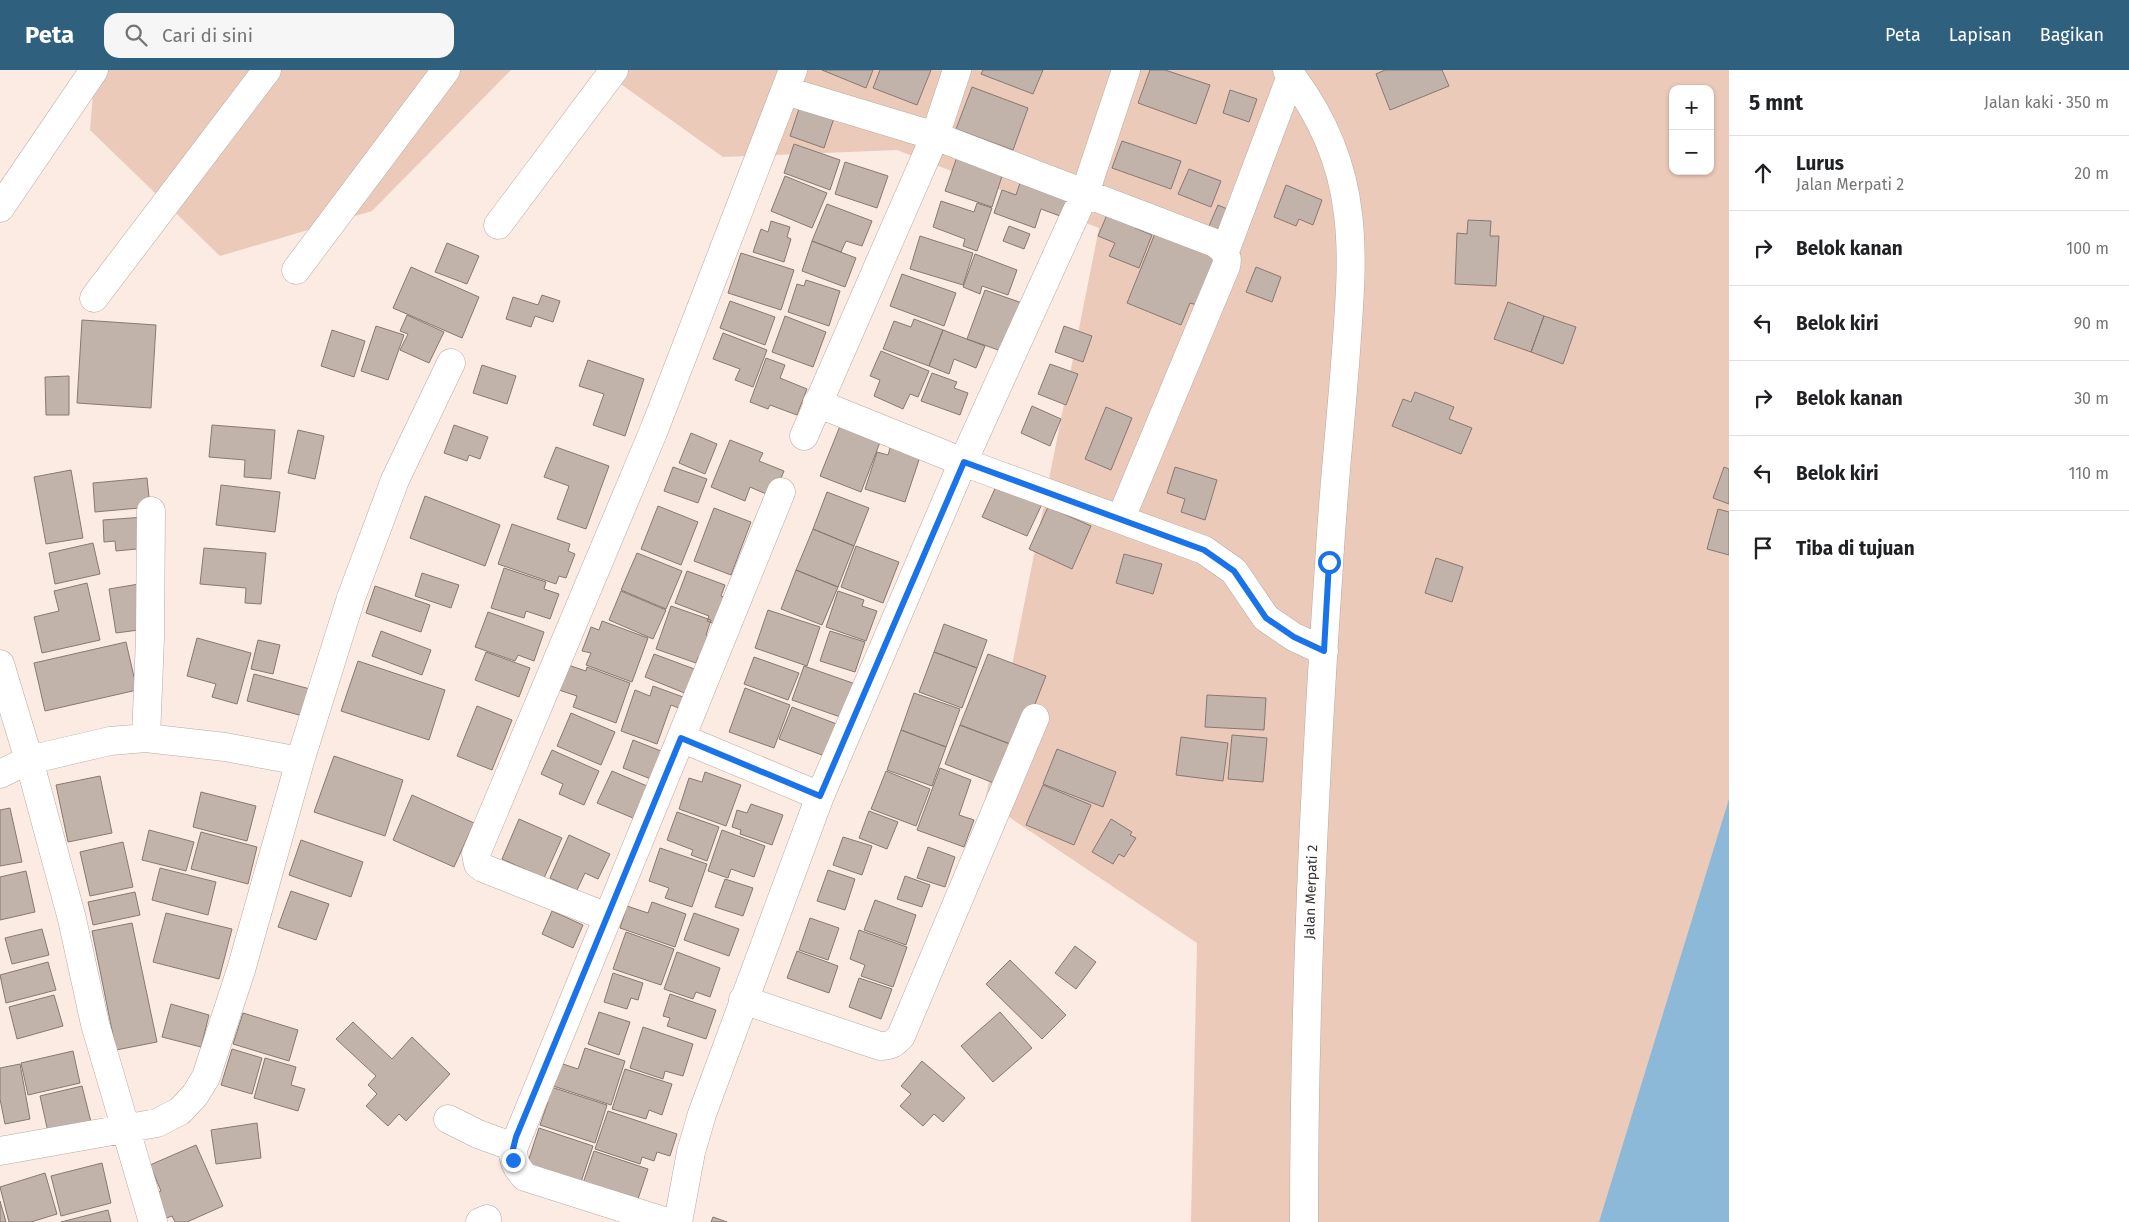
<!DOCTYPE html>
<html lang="id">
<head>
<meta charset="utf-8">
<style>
	:root { --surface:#fff; --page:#f6f6f6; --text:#202124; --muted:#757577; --line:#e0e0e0; --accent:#2f607e }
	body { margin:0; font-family:"Fira Sans",sans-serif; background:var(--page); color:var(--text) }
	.controls { position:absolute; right:15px; top:15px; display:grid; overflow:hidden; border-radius:10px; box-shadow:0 1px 4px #0004 }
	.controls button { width:45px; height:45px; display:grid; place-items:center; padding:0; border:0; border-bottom:1px solid var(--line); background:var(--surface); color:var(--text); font:25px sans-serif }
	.stop { position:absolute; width:15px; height:15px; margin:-11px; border:4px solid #1a73e8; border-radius:50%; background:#fff }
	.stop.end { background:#1a73e8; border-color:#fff; box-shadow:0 1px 5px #0008 }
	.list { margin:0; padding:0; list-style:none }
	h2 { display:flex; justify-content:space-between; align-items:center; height:65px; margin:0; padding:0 20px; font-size:21px }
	h2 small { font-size:16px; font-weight:400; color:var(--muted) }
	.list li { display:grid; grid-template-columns:32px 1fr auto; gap:15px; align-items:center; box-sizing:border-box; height:75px; padding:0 20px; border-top:1px solid var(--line) }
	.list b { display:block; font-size:19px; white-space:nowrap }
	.list p { margin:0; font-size:16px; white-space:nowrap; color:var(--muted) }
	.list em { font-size:16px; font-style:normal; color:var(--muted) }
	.icon { flex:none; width:28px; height:28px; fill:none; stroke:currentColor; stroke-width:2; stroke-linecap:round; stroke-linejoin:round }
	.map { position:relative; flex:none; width:1729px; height:1152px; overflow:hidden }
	header { display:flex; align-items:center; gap:30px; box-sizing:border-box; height:70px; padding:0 25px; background:var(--accent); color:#fff }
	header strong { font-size:24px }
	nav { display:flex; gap:28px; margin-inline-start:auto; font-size:18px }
	.search { width:350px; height:45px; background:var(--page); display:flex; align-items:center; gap:12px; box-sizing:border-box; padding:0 18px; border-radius:15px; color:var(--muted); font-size:19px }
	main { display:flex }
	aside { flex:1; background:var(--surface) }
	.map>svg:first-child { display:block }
	.green { fill:#eccaba; fill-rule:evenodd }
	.water { fill:#8cb9d7 }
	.building { fill:#c1b2aa; stroke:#877871 }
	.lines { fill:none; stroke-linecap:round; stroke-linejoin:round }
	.street-casing { stroke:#b8a9a1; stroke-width:29 }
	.street { stroke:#fff; stroke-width:28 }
	.route { stroke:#1a73e8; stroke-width:6 }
	.labels { text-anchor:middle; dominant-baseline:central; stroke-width:4; stroke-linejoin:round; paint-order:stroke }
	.street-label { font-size:14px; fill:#342e2b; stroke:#fff }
</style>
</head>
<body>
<header>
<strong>Peta</strong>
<div class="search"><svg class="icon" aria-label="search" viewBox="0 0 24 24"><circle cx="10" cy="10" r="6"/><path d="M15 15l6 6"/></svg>Cari di sini</div>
<nav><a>Peta</a><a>Lapisan</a><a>Bagikan</a></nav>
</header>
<main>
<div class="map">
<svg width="1729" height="1152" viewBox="0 0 1729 1152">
	<rect width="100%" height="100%" fill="#fbebe3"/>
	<!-- green -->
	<path class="green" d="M95,0H511L372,141L220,186L90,60Z
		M601,0H1729V884L1664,1152H1191L1197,873L985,731L1099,158L897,80L723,87ZM1673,19H1710V101H1673Z"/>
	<!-- water -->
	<path class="water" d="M1729,729V1152H1599Z"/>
	<!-- building -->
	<path class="building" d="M822,0H873L866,18Z
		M880,0H931L917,35L873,18Z
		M983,0H1043L1033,24L981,4Z
		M1150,0H1165L1210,15L1196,54L1138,33Z
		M1385,0H1442L1449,16L1390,40L1376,4Z
		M972,17L1028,38L1013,80L956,59Z
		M1230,20L1257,29L1249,52L1223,43Z
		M800,36L834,48L824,78L790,66Z
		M1122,71L1181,91L1171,119L1112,98Z
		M794,74L840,90L830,120L784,103Z
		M957,87L1003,103L992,137L945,121Z
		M845,92L888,106L877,138L835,124Z
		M1189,99L1221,111L1211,137L1178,124Z
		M785,106L827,123L812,158L771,141Z
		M1021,110L1068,126L1060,146L1041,139L1035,158L994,143L1002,120L1016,125Z
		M1286,115L1322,130L1313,155L1299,149L1296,156L1274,147Z
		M941,131L974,142L977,133L992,138L977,181L963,176L965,169L933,157Z
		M827,134L872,151L862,176L846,171L841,182L812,171Z
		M1218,135L1234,142L1226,163L1209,156Z
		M1109,140L1138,152L1135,158L1152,165L1139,198L1109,186L1115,173L1098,166Z
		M1468,150L1491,151L1490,166H1499L1496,216L1455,214L1457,163L1467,164Z
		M771,151L790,157L787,167L791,169L784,192L753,182L761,159L768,162Z
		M1009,156L1030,164L1024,179L1003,171Z
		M1156,161L1217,185L1197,235L1190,233L1181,255L1127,233Z
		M920,166L973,183L963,215L910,199Z
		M812,171L856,188L845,217L802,201Z
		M447,173L479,186L467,214L435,202Z
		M741,183L794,200L781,240L728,223Z
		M975,184L1017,200L1008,225L982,216L980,224L963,217Z
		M411,197L479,227L462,268L393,238Z
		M1256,197L1281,207L1272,232L1246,222Z
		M902,204L956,223L944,256L890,236Z
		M806,210L840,221L829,256L788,242L797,214L804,216Z
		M985,220L1022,233L1004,282L967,269Z
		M542,225L560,231L553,252L535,246L531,257L506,249L513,227L538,235Z
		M730,231L775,247L765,275L720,258Z
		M1508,232L1544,246L1531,282L1494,269Z
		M407,245L444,262L429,293L400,280L408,264L400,261Z
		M785,246L826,262L813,297L772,282Z
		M1544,246L1576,257L1563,294L1531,282Z
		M914,249L943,260L929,296L883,279L894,251L911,257Z
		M82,250L156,255L151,338L77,333Z
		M376,256L404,265L388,310L361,301Z
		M1064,256L1092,266L1083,292L1055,282Z
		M332,260L365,271L354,307L321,296Z
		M943,260L985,276L976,298L954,289L949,304L929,296Z
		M723,263L767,280L753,317L735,310L740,299L713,289Z
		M881,281L929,301L918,327L910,324L903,339L874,326L880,310L870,306Z
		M766,288L785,295L780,308L807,319L797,345L770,335L768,339L750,332Z
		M588,290L644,309L625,366L593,355L604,324L579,316Z
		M1050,294L1078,304L1066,335L1038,324Z
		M482,295L516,306L507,334L473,323Z
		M932,303L957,312L954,318L968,323L960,345L921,331Z
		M69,306V345H46L45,307Z
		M1415,322L1454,337L1449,349L1472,358L1461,384L1392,356L1403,329L1411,332Z
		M1032,336L1061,349L1050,376L1021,363Z
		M1106,337L1132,348L1111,400L1085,389Z
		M842,351L882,367L861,422L820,406Z
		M212,355L275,360L271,409L244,407L245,390L209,387Z
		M454,355L488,367L480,389L469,385L467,391L444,383Z
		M298,360L324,366L315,409L288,403Z
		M691,363L717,374L705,404L679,393Z
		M893,368L923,378L905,432L865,419L877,382L888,385Z
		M730,370L763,383L759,391L784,401L773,427L750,417L745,431L711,417Z
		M556,377L609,396L586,459L557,449L569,416L544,407Z
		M673,397L707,409L698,433L664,421Z
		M1175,397L1217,410L1205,450L1181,442L1185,429L1167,423Z
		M1724,397L1729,399V434L1713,428Z
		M71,400L83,468L46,474L34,407Z
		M147,408L150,437L95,442L93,413Z
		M998,412L1043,432L1027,466L982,447Z
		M221,415L280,422L275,462L216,455Z
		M827,422L869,438L854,476L813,459Z
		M425,426L500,455L485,496L410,468Z
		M658,436L698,452L681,495L641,479Z
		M1048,437L1091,456L1072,499L1029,479Z
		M714,438L751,452L731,505L694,491Z
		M1718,439L1729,442V485L1707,479Z
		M145,447L147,478L116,481L115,471L104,472L103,450Z
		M512,454L570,474L568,481L575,484L566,508L559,506L556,514L498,494Z
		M813,459L854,476L838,517L796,500Z
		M93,473L100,504L55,514L49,483Z
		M856,476L899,492L883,533L841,517Z
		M204,478L266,483L261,534L245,533L246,518L200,514Z
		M637,483L682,501L666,539L621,520Z
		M1124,484L1162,494L1153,524L1116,513Z
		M1436,488L1463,497L1452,532L1425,523Z
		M504,498L546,512L544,519L559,524L550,549L526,541L524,548L491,538Z
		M796,500L838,517L822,555L781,539Z
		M687,501L725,515L721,526L733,530L723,557L707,551L709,546L675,533Z
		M422,503L459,515L451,538L415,526Z
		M87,513L100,570L42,583L34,547L59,541L54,521Z
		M139,514L146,559L116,563L109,519Z
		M375,516L430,535L421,562L366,543Z
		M621,521L666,540L653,569L609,550Z
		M838,521L864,530L862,536L877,541L866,571L826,557Z
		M671,536L711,550L706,565L718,569L710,591L698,587L696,593L656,579Z
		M768,540L820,557L807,596L755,578Z
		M488,542L544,562L534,591L518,585L515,591L475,577Z
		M602,551L648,568L632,612L586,595L591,583L582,581L591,557L599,560Z
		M944,554L987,570L977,598L934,582Z
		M381,561L431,580L422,605L372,586Z
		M830,561L865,572L855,602L820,591Z
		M197,568L251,583L237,634L212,627L216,614L187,606Z
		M258,570L280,575L273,604L251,599Z
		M126,572L137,620L45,641L34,593Z
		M486,582L530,598L519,627L475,610Z
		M934,582L977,598L962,638L919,622Z
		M654,584L697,600L687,624L645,607Z
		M988,584L1046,606L1018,677L960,655Z
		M754,587L799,603L788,630L744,614Z
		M358,591L445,620L429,670L341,641Z
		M568,595L586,601L587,597L630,613L616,653L573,637L577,626L559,620Z
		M804,596L864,617L846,649L792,630Z
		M254,604L310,619L303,646L247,631Z
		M653,616L694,631L689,642L671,635L657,674L621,661L635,620L650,626Z
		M745,618L790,635L774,678L729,662Z
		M914,623L960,639L946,677L901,660Z
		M1207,625L1266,628L1264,660L1205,657Z
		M477,636L512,650L492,700L457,686Z
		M792,637L842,656L830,688L779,669Z
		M571,643L615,662L601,695L557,676Z
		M960,655L1018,677L1004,717L945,694Z
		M901,660L946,677L932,716L887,700Z
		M1232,665L1267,668L1263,712L1228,709Z
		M1181,667L1228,673L1223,711L1176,705Z
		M633,670L661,681L651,709L623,698Z
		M1057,679L1116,702L1103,737L1043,714Z
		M552,680L599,701L584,735L559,724L563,714L541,704Z
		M334,686L403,710L385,766L314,742Z
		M940,698L971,710L959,745L974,750L964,777L917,760Z
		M612,701L647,716L633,748L597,733Z
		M886,701L930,719L916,756L871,739Z
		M705,702L741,715L726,756L679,739L689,708L702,712Z
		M100,706L112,763L68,772L56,715Z
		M1043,715L1091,735L1074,775L1026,755Z
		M201,722L256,736L247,771L193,757Z
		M412,725L474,753L454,797L393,770Z
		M751,734L783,745L772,775L740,764L741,760L732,757L737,740L747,743Z
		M10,738L22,792L0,796V740Z
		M869,741L898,752L887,779L859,768Z
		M677,742L719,757L707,791L691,785L693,780L667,770Z
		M519,749L562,768L544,808L502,789Z
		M1111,749L1132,762L1130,765L1136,768L1124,787L1119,784L1113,794L1092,782Z
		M149,760L194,772L186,801L142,790Z
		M722,760L765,776L754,807L731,799L728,808L708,801Z
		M201,762L257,777L248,814L191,799Z
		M569,765L610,784L598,809L585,803L577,820L550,808Z
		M843,767L872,776L862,805L833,795Z
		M301,770L363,792L351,827L289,805Z
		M123,772L133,817L90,826L80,782Z
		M928,777L955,787L945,817L917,808Z
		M660,778L707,794L692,837L665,828L669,818L649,811Z
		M160,798L216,812L208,845L152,830Z
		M828,800L855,809L845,840L817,831Z
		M26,801L35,842L0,850V807Z
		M905,806L930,815L922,837L897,829Z
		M725,809L753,818L743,846L715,837Z
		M291,821L329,834L316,870L278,857Z
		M135,822L140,845L93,855L88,832Z
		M875,830L916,845L906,875L864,860Z
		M652,832L686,844L675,877L620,858L627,836L648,843Z
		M552,841L583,855L573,878L542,864Z
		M166,843L232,859L219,909L153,892Z
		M694,843L739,859L729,886L684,870Z
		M810,848L839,858L828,890L799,880Z
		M132,853L157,972L116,980L92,861Z
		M42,859L49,885L12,894L5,868Z
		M859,860L907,877L893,917L861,906L865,895L850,889Z
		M626,862L674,879L661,915L613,899Z
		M1075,876L1096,892L1076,919L1055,903Z
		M797,881L838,896L829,923L787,908Z
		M677,882L720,898L710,927L696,922L693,929L664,919Z
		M1010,890L1066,945L1042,969L986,914Z
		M48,892L56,920L6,933L0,905Z
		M613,903L643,913L638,930L631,928L627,939L604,932Z
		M859,908L892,919L881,949L849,937Z
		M670,924L716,940L706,969L667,956L670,948L663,946Z
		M54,925L63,956L17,969L9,937Z
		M171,934L209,945L201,977L162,967Z
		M599,942L630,952L619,985L588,974Z
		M1000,942L1032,978L993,1012L961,976Z
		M243,943L298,960L289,991L233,974Z
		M353,952L392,989L412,967L450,1004L406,1051L399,1044L388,1056L366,1036L377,1024L368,1015L376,1006L336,969Z
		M643,957L693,974L683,1006L665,1001L663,1009L630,998Z
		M585,978L625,991L611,1035L547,1014L554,991L578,999Z
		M232,979L262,988L252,1024L221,1015Z
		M73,981L80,1013L28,1025L21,993Z
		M265,988L296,997L291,1015L305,1019L298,1041L254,1028Z
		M922,991L965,1028L943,1052L934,1044L923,1056L900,1036L911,1024L901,1016Z
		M20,994L30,1049L5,1054L0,1029V998Z
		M625,999L672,1014L662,1045L649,1040L646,1049L612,1039Z
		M545,1015L607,1035L595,1073L540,1055L548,1032L541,1029Z
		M82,1016L93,1060L50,1071L40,1026Z
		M608,1041L677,1064L670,1086L657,1082L654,1091L642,1087L640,1094L595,1079Z
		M257,1053L261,1088L216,1094L211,1060Z
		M539,1058L593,1076L579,1118L526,1098Z
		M196,1075L223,1136L187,1152H175L172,1146L164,1149L153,1124L161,1121L150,1095Z
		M594,1081L648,1099L638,1129L581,1119Z
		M102,1093L111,1133L61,1146L51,1106Z
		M45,1103L57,1144L31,1152H9L0,1117Z
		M0,1131L6,1152H0Z
		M108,1140L111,1152H61Z
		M713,1147L727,1152H711Z"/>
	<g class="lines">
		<defs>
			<path id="street" d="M1287,0C1320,42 1342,90 1348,144C1353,184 1350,226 1347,267C1342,343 1333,419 1329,495C1314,714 1304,933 1304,1152
				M786,21L935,66L1215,173C1224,179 1229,185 1226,196L1121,448
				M0,138L94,0
				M498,155L614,0
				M1225,181L1291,6
				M296,200L446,0
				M94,228L267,0
				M817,333L963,392L1204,480L1234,501L1266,548L1294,567L1324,581
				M804,366L935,66L957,0
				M781,422L681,668L820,726
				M0,594L29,690L110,671L146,668L225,677L300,691
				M146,668L150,568L151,441
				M0,704L29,690L72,849L95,954L153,1152
				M607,847L483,798L478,794L476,784L654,360L793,0
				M743,930L880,976C890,976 894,974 901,966L1035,648
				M448,1049L478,1064L514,1077
				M0,1081L157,1053L180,1041L195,1025L206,1007L241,900L300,691L351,528L395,410L451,293
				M480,1152L487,1149
				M667,1152L525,1107C517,1098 513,1092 513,1079L681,668
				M678,1152L691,1082L702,1044L820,726L963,392L1085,123L1126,0"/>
		</defs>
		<!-- street casing -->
		<use href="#street" class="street-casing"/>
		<!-- street -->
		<use href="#street" class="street"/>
	</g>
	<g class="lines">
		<!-- route -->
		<path class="route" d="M513,1090V1079L516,1067L681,668L820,726L964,392L1204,480L1234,501L1266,548L1294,567L1324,581L1329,492"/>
	</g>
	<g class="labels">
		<!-- street labels -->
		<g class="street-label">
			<text transform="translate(1311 822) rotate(-88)">Jalan Merpati 2</text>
		</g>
	</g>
</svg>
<div class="controls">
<button>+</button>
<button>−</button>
</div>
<div class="stop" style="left:1329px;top:492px"></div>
<div class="stop end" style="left:513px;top:1090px"></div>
</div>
<aside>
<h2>5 mnt<small>Jalan kaki · 350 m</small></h2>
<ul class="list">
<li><svg class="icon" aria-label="ahead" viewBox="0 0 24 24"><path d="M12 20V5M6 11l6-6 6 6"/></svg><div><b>Lurus</b><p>Jalan Merpati 2</p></div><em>20 m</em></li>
<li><svg class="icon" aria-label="right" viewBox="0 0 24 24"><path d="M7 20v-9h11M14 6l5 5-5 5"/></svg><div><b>Belok kanan</b></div><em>100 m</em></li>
<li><svg class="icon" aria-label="left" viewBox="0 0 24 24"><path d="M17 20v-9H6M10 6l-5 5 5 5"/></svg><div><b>Belok kiri</b></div><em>90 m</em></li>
<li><svg class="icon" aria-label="right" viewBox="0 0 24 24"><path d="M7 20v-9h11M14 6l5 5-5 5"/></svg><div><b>Belok kanan</b></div><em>30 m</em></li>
<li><svg class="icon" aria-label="left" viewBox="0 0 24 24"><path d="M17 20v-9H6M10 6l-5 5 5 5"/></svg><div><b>Belok kiri</b></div><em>110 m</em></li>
<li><svg class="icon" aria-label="arrive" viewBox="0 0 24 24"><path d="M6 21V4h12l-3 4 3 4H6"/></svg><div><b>Tiba di tujuan</b></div></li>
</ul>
</aside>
</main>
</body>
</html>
